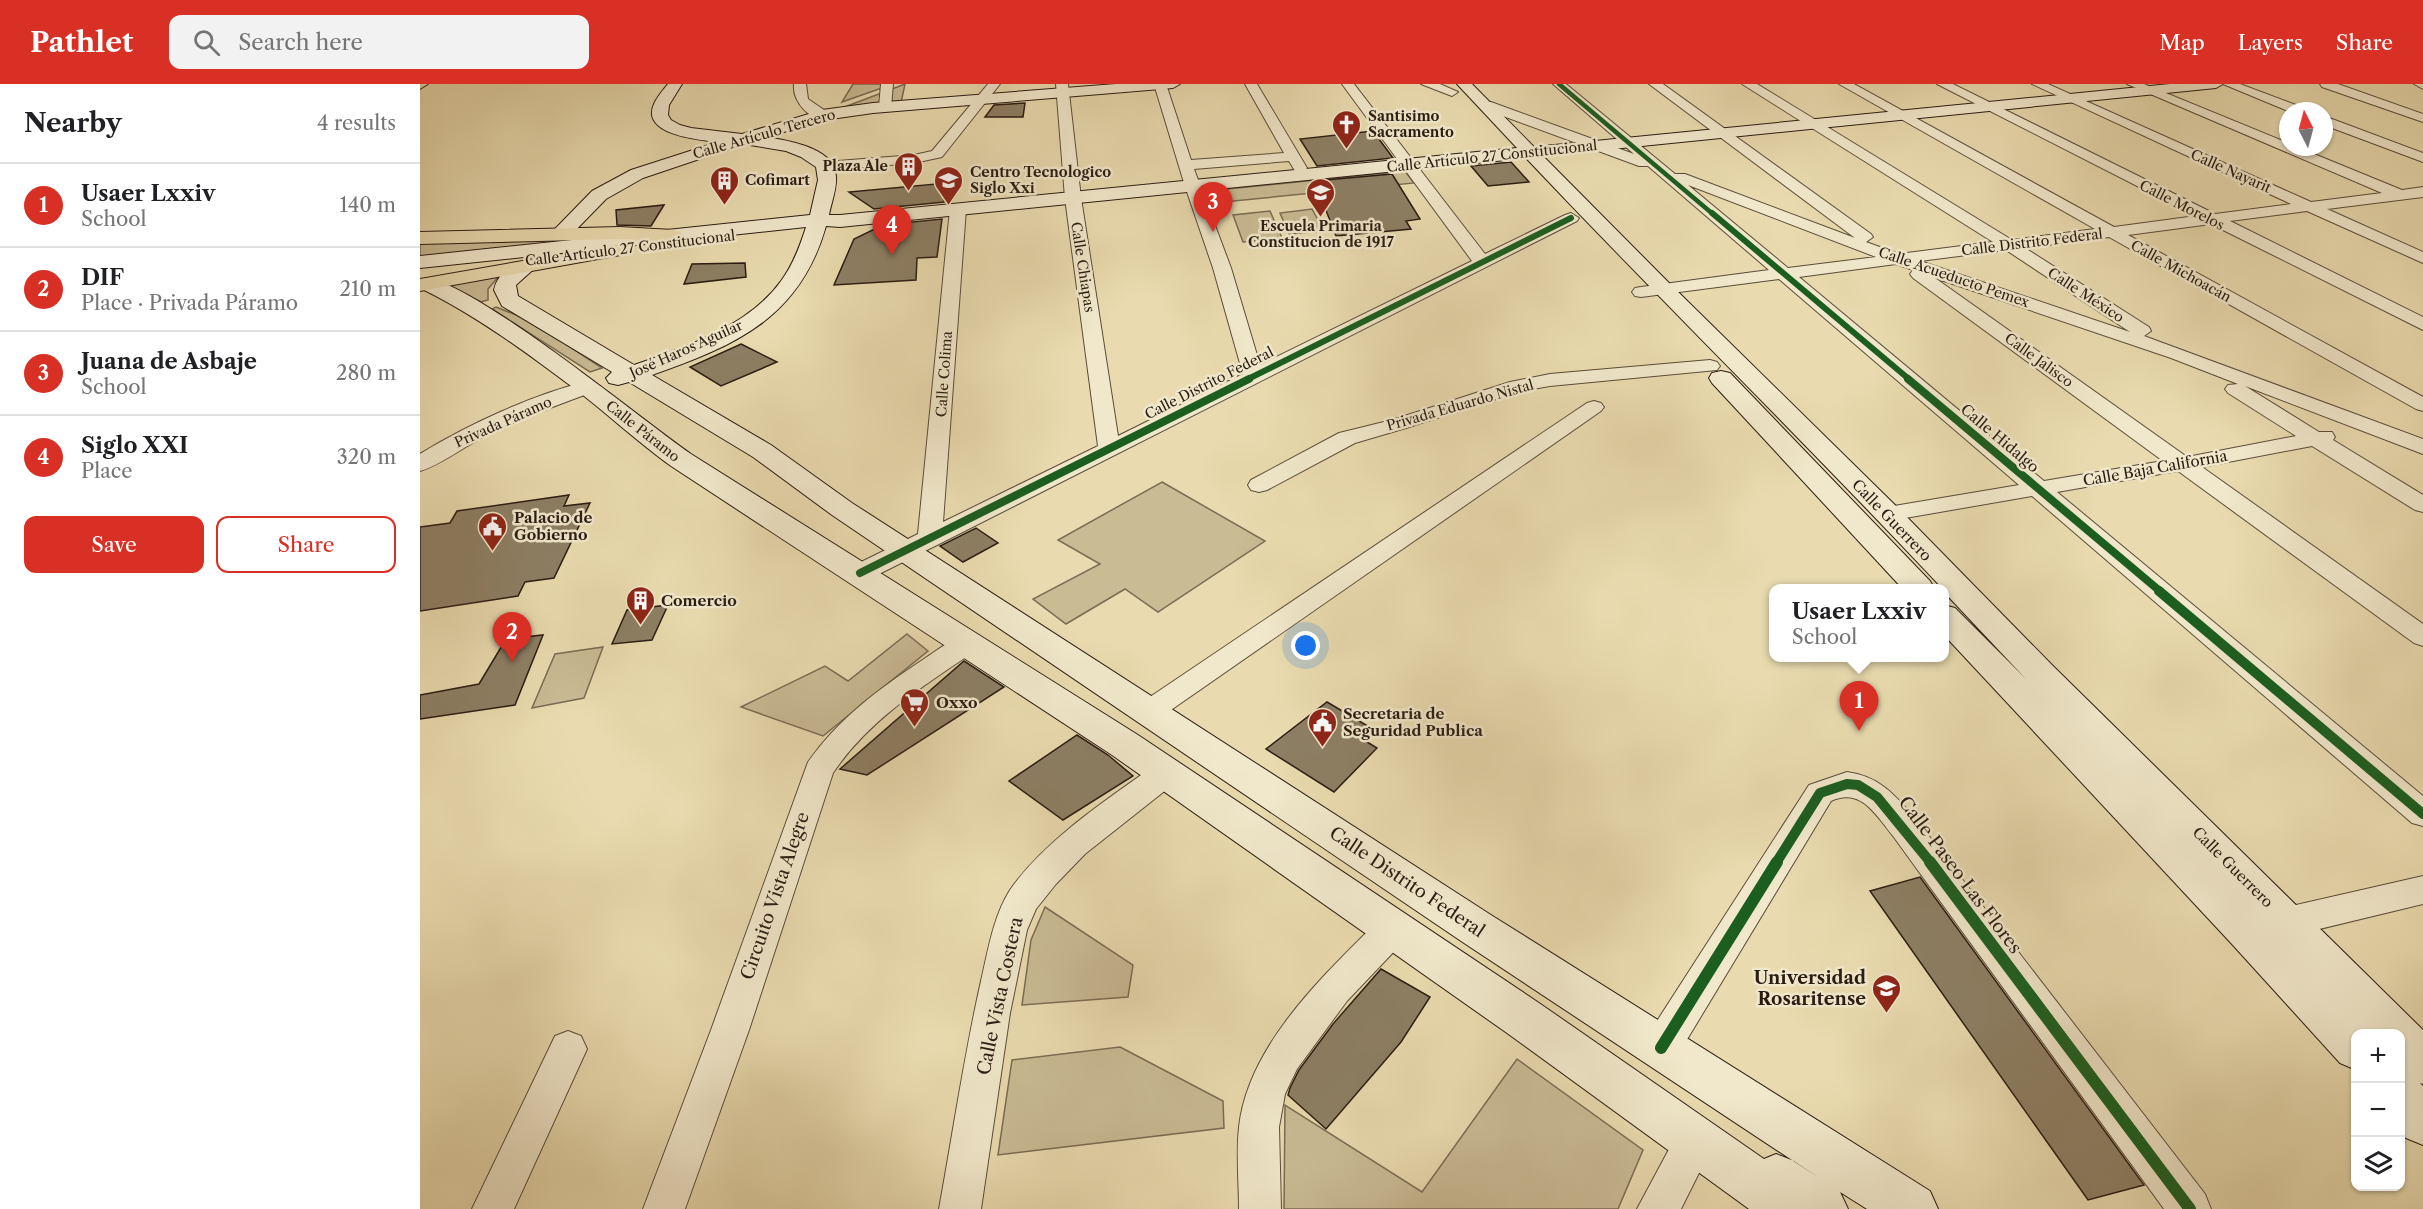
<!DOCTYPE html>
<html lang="en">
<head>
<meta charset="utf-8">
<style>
	:root { --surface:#fff; --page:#f2f2f2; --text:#202124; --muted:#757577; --line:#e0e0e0; --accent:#d93025 }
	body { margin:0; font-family:"Libre Caslon Text",serif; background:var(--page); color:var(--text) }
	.controls { position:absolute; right:18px; bottom:18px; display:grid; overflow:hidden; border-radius:12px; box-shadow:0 2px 4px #0004 }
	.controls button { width:54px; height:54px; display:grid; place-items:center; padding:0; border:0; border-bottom:2px solid var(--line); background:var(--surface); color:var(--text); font:30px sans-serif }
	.compass { position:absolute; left:1859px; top:18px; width:54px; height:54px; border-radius:50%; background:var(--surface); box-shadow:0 2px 4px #0004; rotate:354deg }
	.you { position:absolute; left:886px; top:562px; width:21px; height:21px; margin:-15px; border:4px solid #fff; border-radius:50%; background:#1a73e8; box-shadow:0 0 0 9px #1a73e833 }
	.badge { display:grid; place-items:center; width:39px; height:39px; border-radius:50%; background:var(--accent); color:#fff; font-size:20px; font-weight:700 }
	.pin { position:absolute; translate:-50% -50px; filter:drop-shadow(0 2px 3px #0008) }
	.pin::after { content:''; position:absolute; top:32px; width:21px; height:18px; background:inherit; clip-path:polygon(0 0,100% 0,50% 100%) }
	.popup { position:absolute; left:1349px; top:500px; width:180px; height:78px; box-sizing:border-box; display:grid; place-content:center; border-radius:12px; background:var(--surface); filter:drop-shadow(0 2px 4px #0005); font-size:20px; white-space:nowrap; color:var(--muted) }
	.popup b { font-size:22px; color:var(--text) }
	.popup::after { content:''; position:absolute; left:50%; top:100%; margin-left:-12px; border:12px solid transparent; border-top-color:var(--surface) }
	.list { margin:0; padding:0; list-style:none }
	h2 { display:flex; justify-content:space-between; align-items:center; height:78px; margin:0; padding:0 24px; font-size:26px }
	h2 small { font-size:20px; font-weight:400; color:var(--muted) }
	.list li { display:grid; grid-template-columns:39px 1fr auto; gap:18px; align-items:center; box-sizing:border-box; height:84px; padding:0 24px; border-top:2px solid var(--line) }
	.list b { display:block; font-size:22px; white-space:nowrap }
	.list p { margin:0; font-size:20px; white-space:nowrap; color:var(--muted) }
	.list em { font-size:20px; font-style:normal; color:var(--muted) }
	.actions { display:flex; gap:12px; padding:18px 24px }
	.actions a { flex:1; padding:14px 0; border:2px solid var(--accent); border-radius:12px; text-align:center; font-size:21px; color:var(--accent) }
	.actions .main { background:var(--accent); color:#fff }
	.icon { flex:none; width:33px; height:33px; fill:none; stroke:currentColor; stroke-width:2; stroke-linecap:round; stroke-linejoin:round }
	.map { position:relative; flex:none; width:2003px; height:1125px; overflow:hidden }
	header { display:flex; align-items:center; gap:36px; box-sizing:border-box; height:84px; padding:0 30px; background:var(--accent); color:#fff }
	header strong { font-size:28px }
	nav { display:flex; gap:33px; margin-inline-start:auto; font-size:21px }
	.search { width:420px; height:54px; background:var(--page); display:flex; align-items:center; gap:15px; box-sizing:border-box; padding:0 21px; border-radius:12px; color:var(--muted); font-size:22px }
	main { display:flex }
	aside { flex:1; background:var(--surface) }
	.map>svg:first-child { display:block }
	.green { fill:#c9bb94; stroke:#7a6c54; stroke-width:1.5 }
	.building { fill:#8d7f64; stroke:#2a1c13; stroke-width:1.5 }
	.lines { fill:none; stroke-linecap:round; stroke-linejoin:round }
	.street-casing { stroke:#5a4c3a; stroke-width:2 }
	.secondary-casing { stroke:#2a1c13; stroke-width:2 }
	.highway-casing { stroke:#2a1c13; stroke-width:2 }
	.street { fill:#f1e8cb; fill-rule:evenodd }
	.secondary { fill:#f1e8cb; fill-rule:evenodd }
	.highway { fill:#e9dbaf; fill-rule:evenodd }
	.cycleway-far4-casing { stroke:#f1e8cb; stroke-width:7 }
	.cycleway-far3-casing { stroke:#f1e8cb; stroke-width:8 }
	.cycleway-far2-casing { stroke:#f1e8cb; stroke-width:10 }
	.cycleway-far1-casing { stroke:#f1e8cb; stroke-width:14 }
	.cycleway-casing { stroke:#f1e8cb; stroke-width:16 }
	.cycleway-far4 { stroke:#1b5e20; stroke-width:4.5 }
	.cycleway-far3 { stroke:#1b5e20; stroke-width:6 }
	.cycleway-far2 { stroke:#1b5e20; stroke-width:8 }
	.cycleway-far1 { stroke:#1b5e20; stroke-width:10 }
	.cycleway { stroke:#1b5e20; stroke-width:12 }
	.labels { text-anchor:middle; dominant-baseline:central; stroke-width:5; stroke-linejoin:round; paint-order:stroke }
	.far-poi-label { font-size:14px; font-weight:bold; fill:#2a1c13; stroke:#f1e8cb; text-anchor:start }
	.far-street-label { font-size:14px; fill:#2a1c13; stroke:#f1e8cb }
	.street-label { font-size:15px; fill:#2a1c13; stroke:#f1e8cb }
	.poi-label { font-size:15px; font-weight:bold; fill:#2a1c13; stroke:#f1e8cb; text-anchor:start }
	.near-street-label { font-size:18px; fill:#2a1c13; stroke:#f1e8cb }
	.near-poi-label { font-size:18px; font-weight:bold; fill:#2a1c13; stroke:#f1e8cb; text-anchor:end }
</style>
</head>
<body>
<header>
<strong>Pathlet</strong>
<div class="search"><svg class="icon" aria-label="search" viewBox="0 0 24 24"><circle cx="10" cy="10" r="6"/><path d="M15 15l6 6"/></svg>Search here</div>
<nav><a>Map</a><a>Layers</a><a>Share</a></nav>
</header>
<main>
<aside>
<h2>Nearby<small>4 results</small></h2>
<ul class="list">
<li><span class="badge">1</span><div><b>Usaer Lxxiv</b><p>School</p></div><em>140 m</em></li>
<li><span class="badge">2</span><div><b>DIF</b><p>Place · Privada Páramo</p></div><em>210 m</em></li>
<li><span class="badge">3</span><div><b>Juana de Asbaje</b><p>School</p></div><em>280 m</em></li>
<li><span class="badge">4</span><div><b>Siglo XXI</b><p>Place</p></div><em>320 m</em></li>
</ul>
<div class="actions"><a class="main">Save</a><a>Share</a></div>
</aside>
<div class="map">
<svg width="2003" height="1125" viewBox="0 0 2003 1125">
	<rect width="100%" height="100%" fill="#e9dbaf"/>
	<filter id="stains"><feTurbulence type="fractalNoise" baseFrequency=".00333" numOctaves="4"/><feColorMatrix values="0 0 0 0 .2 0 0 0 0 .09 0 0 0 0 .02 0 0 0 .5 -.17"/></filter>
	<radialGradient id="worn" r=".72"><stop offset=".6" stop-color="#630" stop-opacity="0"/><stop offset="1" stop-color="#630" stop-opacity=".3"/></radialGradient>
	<!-- green -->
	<path class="green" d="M433,0H473L422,18Z
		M485,0L481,19L422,24Z
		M985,87L994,99L793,119L788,107Z
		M892,125L904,147L869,150L860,129Z
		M850,127L862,154L823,158L813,131Z
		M215,153L0,174V158Z
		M79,192L68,205V216L61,218L28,201Z
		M76,223L111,237L182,284L170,288L72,225Z
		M742,398L845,457L738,528L705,505L646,540L613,515L680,480L638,456Z
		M487,550L508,567L403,652L321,623L405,582L428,597Z
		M183,563L164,614L112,624L135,570Z
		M625,823L713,881L708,913L602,921L611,856Z
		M700,963L803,1017L804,1044L578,1071L592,976Z
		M1097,975L1223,1066L1198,1125H864L865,1021L1002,1108Z"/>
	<!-- building -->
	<path class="building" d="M605,19L603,33H565L574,21Z
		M953,47L973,74L897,82L880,55Z
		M1091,78L1109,98L1068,102L1051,82Z
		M972,90L1000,135L986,137L991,145L916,152L900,111L914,110L906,96Z
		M527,99L524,118L454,125L429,108Z
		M244,121L231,142L197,141L196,126Z
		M522,135L517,173L497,174L496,196L414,201L434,155L463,141Z
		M325,179L326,193L264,200L272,180Z
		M321,260L357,278L301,302L270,283Z
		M149,411L144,422L170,419L134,494L105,498L98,512L0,527V443L30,439L37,427Z
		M556,444L578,459L543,478L520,462Z
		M248,521L232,556L192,560L207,526Z
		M123,551L95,621L0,635V611L59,600L86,555Z
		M544,577L584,603L447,691L420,685Z
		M907,618L951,644L942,655L957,664L914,708L846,665Z
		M657,651L688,671L713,692L643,736L589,697Z
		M1500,793L1724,1101L1668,1116L1450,807Z
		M961,885L1010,913L981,958L906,1045L868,1011L870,1004L879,986L913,940Z"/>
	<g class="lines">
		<defs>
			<path id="street" d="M374,0H386L388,15L407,28L409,31L407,34C389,38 372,16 374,0Z
				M461,0H473L471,23L465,27L459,23Z
				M568,0H580L522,73L494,79L405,86L398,82L405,78L494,71L512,67Z
				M636,0H648L661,114L698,352L823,290L793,184L765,102L734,0H746L771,76L864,69L825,0H837L887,84L885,87H875L869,77L774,85L811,184L840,281L1052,177L922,0H934L1065,170L1145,131L1151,129L1159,134L1157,137L519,460L449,495L440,497L431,495L427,489L431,483L498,450L530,125L533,122H543L546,125L523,438L678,362L645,114Z
				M1001,0H1020L1038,8L1032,12Z
				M1133,0H1146L1255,90H1265L1435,154L1229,0H1243L1451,150L1453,153L1446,158L1479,170L1573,158L1322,0H1337L1592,156L1675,145L1419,0H1434L1694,143L1776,132L1517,0H1533L1795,130L1871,120L1612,0H1628L1891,118L1962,109L1707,0H1724L1868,59V63H1877L1982,106L2003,103V113L1907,125L2003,168V179L1887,127L1810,137L2003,233V246L1791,140L1708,151L2003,313V327L1996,325L1689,153L1605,164L1729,243L1731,247L1724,252L2003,355V370L1825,302L1899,348H1912L1915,353L1913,356L2003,411V428L1995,426L1892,362L1782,383L2003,540V562L1994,559L1758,387L1637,408L2003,712V742L1992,739L1612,412L1468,437L1460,435L1456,430L1460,425L1468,423L1599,401L1359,195L1221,213L1215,212L1212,208L1215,204L1221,203L1349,186L1228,82H1219L1061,24L1060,21L1061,18H1071L1214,70ZM1268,101L1456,173L1368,184ZM1586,166L1710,248L1500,177ZM1476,180L1493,186L1490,190L1493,194L1743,377L1624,397L1379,193ZM1515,194L1751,274L1818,300L1808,301L1805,305L1808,309L1876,352L1767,373Z
				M1803,0H1820L1884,24L1885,27H1868Z
				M1900,0H1918L2003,30V38L1902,3Z
				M1994,0H2003V5Z
				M1904,32L2003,69V78L1904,41Z
				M1290,276L1297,278L1300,282L1297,286L1130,302L1101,307L986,344L935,359L847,406L839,408L831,406L828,401L831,396L919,349L972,336L1090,298L1130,290Z
				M168,297L175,299L178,303L175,307C138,321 101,334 66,351C47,361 19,382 0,387V370C49,340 112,311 168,297Z
				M1174,317L1181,319L1184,323L1181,327L738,635L728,638L718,635L714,628L718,621L1167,319Z
				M548,550L558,553L561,559L558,565C505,601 449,635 413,689L329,946L265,1125H223L291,946L388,678C419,634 460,604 504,575C518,566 532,554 548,550Z
				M745,678L756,682L760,690L756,698L665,770L636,800L616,825L607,846L590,929L561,1125H519C533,1049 544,972 561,897C568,867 573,833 590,806C624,757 686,716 734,682Z
				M1427,688C1459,692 1475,711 1495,734L1785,1110L1791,1125H1744L1473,752C1456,731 1441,703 1411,717L1254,977L1241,982L1228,977L1222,964L1228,951L1389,701Z
				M2003,792V820L1854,856L1842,852L1837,841L1842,830L1854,826Z
				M972,831L984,835L989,846L984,857L927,917L877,985L865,1010L859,1043L861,1125H819C819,1098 816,1070 819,1043C828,961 904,891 960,835Z
				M148,947L161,952L167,965L94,1125H52L135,952Z
				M1276,1035L1290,1041L1296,1055L1261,1125H1217L1262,1041Z"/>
			<path id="secondary" d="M248,0H262L249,21L248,31L251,36L260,41L271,44L322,50L402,26L453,19L696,0H760L753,4L453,29L404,36L347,53C369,57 416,64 416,93C417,105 411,119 409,131H420L1097,64L1037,0H1052L1114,63L1750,0H1803L1796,4L1123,72L1251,201L1478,424L1633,582L2003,946V1000L2000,999L2003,1002V1061L1986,1054L1980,1048V989L1983,990L1980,987V950H1936V986L1920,979L1811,859L1524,551V521L1535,524L1606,595L1524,508V504H1522C1386,359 1243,219 1106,74L420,143L406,142C380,234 315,262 232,291L351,361L432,419L1071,831L1510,1107L1518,1125H1447L1420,1108L1428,1125H1329L1087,949L692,671L251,382C219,359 190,332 159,308C111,272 56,231 2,205L0,199L2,195C40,186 229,342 271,370L718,651L1119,919L1344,1075L1356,1070L1374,1077L1399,1094L1041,857L412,431L333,373L209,298L198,301L189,299L186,294L192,288L82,222L74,206C77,189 97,174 113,179L116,183L96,201L98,212L214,281C265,264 329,242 361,197C373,181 380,162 386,143L0,184V172L390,131L398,96L396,83L381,73L366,67L324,60L223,94L186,115L147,155H133L130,151L133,147L172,107L211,86L298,58C280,56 220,51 234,20C237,13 243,6 248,0Z
				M1301,287L1310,289L1510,497L1514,504H1482L1292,299L1289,294L1292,289Z"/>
			<path id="highway" d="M0,0H8L0,5Z
				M200,143L253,146L260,148L263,152L260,156L253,158L200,155L0,160V148Z
				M199,160L206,162L209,166L206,170L0,207V195Z"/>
		</defs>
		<!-- street casing -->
		<use href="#street" class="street-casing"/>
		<!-- secondary casing -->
		<use href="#secondary" class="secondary-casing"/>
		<!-- highway casing -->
		<use href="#highway" class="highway-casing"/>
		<!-- street -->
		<use href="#street" class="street"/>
		<!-- secondary -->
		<use href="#secondary" class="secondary"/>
		<!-- highway -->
		<use href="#highway" class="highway"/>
		<defs>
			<path id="cycleway-far4" d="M1139,0L1294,131"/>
			<path id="cycleway-far3" d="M1292,129L1490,296
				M826,296L1151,134"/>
			<path id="cycleway-far2" d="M1488,295L1741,508
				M440,489L829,295"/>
			<path id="cycleway-far1" d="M1739,507L2003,730
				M1356,779L1400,709L1427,700L1438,701L1457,713L1511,779"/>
			<path id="cycleway" d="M1510,778L1770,1125
				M1241,964L1357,778"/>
		</defs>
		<!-- cycleway-far4 casing -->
		<use href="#cycleway-far4" class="cycleway-far4-casing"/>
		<!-- cycleway-far3 casing -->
		<use href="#cycleway-far3" class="cycleway-far3-casing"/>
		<!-- cycleway-far2 casing -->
		<use href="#cycleway-far2" class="cycleway-far2-casing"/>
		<!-- cycleway-far1 casing -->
		<use href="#cycleway-far1" class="cycleway-far1-casing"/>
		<!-- cycleway casing -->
		<use href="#cycleway" class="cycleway-casing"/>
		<!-- cycleway-far4 -->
		<use href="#cycleway-far4" class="cycleway-far4"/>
		<!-- cycleway-far3 -->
		<use href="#cycleway-far3" class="cycleway-far3"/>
		<!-- cycleway-far2 -->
		<use href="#cycleway-far2" class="cycleway-far2"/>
		<!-- cycleway-far1 -->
		<use href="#cycleway-far1" class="cycleway-far1"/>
		<!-- cycleway -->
		<use href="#cycleway" class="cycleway"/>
	</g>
	<!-- icons -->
	<defs>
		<symbol id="church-pin" viewBox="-11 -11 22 30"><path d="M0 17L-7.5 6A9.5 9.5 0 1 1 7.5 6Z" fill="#8f2418" stroke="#f1e8cb"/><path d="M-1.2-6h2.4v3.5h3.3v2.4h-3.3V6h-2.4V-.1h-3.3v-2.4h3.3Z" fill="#fff"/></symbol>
		<symbol id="building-pin" viewBox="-11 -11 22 30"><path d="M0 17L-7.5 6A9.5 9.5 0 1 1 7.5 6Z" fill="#8f2418" stroke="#f1e8cb"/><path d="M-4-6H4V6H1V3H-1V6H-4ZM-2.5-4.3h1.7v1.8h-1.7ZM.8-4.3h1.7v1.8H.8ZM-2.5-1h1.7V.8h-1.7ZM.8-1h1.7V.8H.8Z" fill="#fff"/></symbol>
		<symbol id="university-pin" viewBox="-11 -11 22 30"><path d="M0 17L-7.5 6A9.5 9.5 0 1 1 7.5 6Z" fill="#8f2418" stroke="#f1e8cb"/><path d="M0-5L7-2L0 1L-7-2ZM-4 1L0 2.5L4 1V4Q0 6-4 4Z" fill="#fff"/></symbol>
		<symbol id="school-pin" viewBox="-11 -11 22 30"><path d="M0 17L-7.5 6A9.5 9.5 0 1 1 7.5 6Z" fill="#8f2418" stroke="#f1e8cb"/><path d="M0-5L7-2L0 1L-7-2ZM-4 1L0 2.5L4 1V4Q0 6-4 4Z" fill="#fff"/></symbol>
		<symbol id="civic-pin" viewBox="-11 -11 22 30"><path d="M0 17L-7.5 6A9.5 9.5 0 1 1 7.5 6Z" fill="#8f2418" stroke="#f1e8cb"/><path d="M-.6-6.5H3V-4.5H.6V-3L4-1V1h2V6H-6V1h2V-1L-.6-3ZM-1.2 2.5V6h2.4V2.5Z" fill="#fff"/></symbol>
		<symbol id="supermarket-pin" viewBox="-11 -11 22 30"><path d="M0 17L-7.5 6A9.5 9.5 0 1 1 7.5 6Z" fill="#8f2418" stroke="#f1e8cb"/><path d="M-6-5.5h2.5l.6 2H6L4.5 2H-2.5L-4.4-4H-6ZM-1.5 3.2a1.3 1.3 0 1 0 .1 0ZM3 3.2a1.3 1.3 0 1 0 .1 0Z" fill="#fff"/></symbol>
	</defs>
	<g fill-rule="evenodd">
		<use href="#church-pin" x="910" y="24" width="33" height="45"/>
		<use href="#building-pin" x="472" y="66" width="33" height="45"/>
		<use href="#building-pin" x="288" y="80" width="33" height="45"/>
		<use href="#university-pin" x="512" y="80" width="33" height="45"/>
		<use href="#school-pin" x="884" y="92" width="33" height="45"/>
		<use href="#civic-pin" x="56" y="426" width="33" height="45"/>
		<use href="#building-pin" x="204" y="500" width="33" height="45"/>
		<use href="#supermarket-pin" x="478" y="602" width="33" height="45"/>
		<use href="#civic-pin" x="886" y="622" width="33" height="45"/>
		<use href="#university-pin" x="1450" y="888" width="33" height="45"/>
	</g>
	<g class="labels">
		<!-- far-poi labels -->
		<g class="far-poi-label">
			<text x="948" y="32">Santisimo<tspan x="948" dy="16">Sacramento</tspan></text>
			<text x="468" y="82" text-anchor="end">Plaza Ale</text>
			<text x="550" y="88">Centro Tecnologico<tspan x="550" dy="16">Siglo Xxi</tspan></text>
			<text x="325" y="96">Cofimart</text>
			<text x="901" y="142" text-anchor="middle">Escuela Primaria<tspan x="901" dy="16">Constitucion de 1917</tspan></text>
		</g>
		<!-- far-street labels -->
		<g class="far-street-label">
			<text transform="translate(344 50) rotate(-16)">Calle Artículo Tercero</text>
			<text transform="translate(1072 72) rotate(-6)">Calle Artículo 27 Constitucional</text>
			<text transform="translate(1811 87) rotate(24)">Calle Nayarit</text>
			<text transform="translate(1762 121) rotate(27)">Calle Morelos</text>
			<text transform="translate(1612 158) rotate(-7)">Calle Distrito Federal</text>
			<text transform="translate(210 164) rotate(-7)">Calle Artículo 27 Constitucional</text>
			<text transform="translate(663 183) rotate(81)">Calle Chiapas</text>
			<text transform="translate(1761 187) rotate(29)">Calle Michoacán</text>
			<text transform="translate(1534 193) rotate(19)">Calle Acueducto Pemex</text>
			<text transform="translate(1666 211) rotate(33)">Calle México</text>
			<text transform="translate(266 265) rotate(-24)">José Haros Aguilar</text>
			<text transform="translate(1619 276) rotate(36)">Calle Jalisco</text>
			<text transform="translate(524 290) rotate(-86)">Calle Colima</text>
			<text transform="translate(789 299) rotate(-27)">Calle Distrito Federal</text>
			<text transform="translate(1040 321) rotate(-16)">Privada Eduardo Nistal</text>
			<text transform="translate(83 338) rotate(-24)">Privada Páramo</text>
			<text transform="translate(223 347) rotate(38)">Calle Páramo</text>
		</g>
		<!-- street labels -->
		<g class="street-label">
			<text transform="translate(1580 354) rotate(40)">Calle Hidalgo</text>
			<text transform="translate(1735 384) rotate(-10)">Calle Baja California</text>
			<text transform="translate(1472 436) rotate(46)">Calle Guerrero</text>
			<text transform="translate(1813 783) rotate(45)">Calle Guerrero</text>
		</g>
		<!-- poi labels -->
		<g class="poi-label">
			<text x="94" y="433">Palacio de<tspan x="94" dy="17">Gobierno</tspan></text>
			<text x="241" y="516">Comercio</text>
			<text x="516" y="618">Oxxo</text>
			<text x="923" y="629">Secretaria de<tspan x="923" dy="17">Seguridad Publica</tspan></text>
		</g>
		<!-- near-street labels -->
		<g class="near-street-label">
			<text transform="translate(1540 791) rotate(53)">Calle Paseo Las Flores</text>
			<text transform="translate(987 798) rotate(34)">Calle Distrito Federal</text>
			<text transform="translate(355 812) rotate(-71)">Circuito Vista Alegre</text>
			<text transform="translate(580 912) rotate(-78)">Calle Vista Costera</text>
		</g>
		<!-- near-poi labels -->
		<g class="near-poi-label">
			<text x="1446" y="894">Universidad<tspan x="1446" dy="21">Rosaritense</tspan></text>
		</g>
	</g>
	<rect width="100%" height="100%" filter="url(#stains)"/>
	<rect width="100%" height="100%" fill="url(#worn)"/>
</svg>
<div class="controls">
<button>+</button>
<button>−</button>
<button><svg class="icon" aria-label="layers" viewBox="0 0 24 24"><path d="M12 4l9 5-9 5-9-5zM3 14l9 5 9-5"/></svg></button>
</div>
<svg class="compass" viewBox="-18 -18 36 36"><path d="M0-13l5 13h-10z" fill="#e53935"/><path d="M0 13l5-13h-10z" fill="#757577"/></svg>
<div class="you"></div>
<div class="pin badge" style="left:1439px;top:647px">1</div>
<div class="popup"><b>Usaer Lxxiv</b>School</div>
<div class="pin badge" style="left:92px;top:578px">2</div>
<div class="pin badge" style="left:793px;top:148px">3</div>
<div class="pin badge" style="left:472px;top:171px">4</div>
</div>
</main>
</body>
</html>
